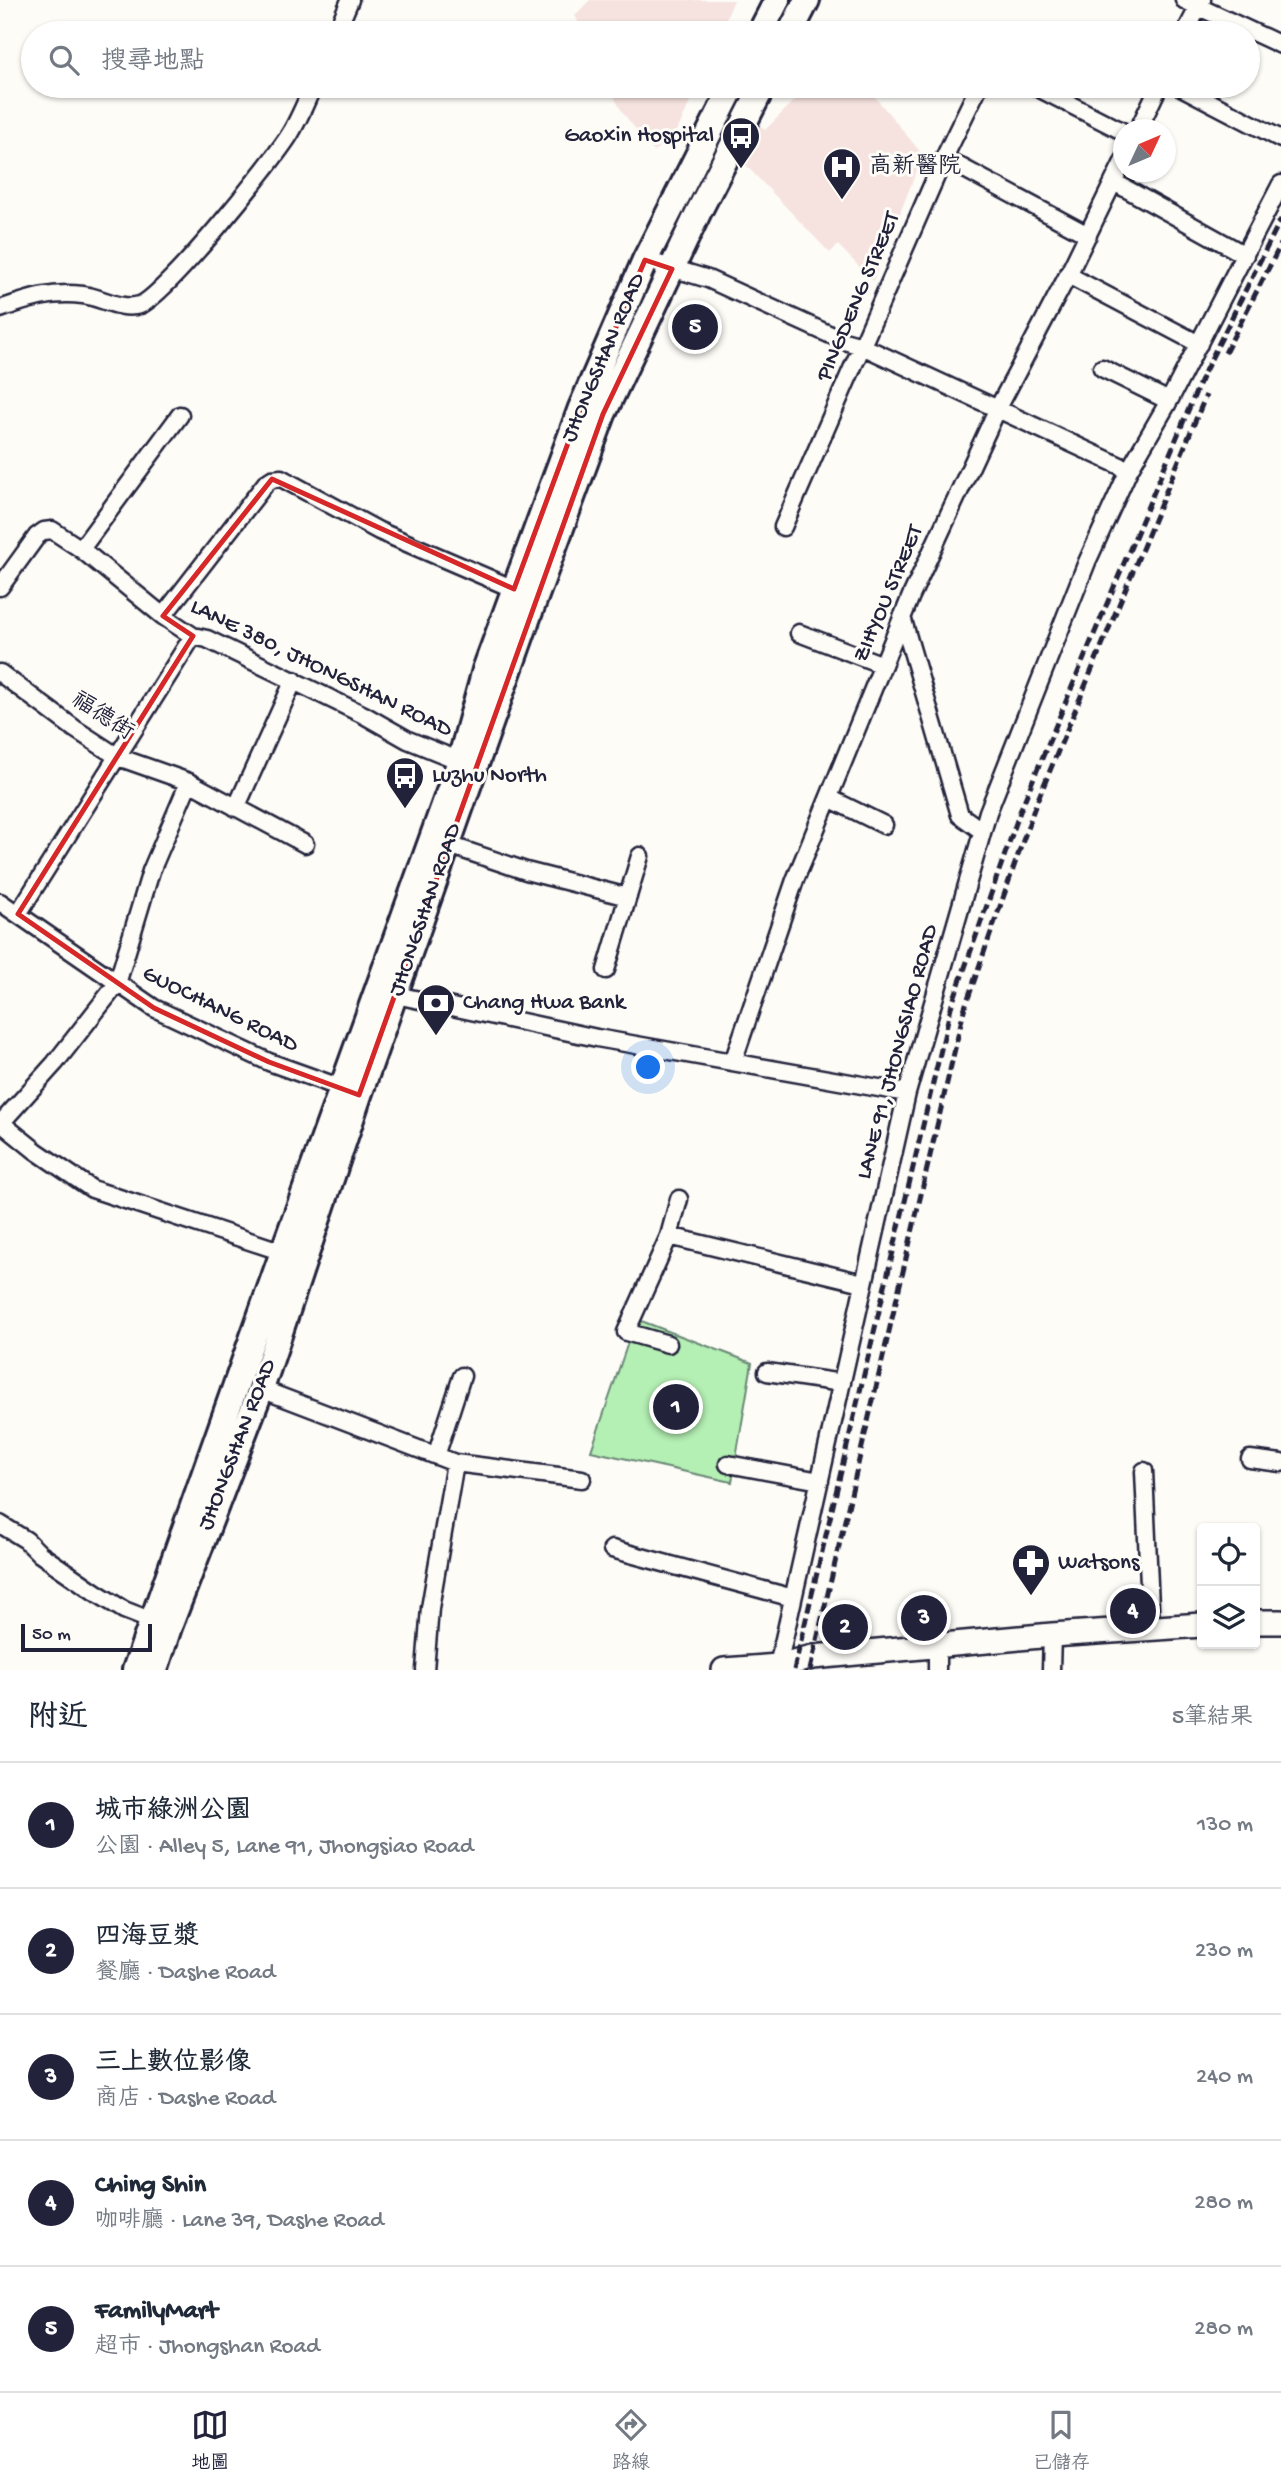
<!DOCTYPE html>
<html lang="zh-TW">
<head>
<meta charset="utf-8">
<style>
	:root { --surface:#fff; --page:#f6f6f7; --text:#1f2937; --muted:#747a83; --line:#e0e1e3; --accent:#22223b }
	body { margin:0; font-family:"Gochi Hand","LXGW WenKai TC",sans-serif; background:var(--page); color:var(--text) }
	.controls { position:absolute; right:21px; bottom:21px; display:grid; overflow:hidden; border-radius:7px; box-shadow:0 2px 5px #0004 }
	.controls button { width:63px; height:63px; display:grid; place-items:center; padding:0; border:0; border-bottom:2px solid var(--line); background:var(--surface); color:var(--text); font:35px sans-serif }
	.compass { position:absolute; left:1113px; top:119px; width:63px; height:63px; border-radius:50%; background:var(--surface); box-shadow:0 2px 5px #0004; rotate:46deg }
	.scale { position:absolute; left:21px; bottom:18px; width:131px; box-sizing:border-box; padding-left:7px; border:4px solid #22223b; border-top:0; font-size:19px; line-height:24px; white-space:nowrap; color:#22223b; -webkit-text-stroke:5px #fdfcf7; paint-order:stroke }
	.you { position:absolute; left:649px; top:1068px; width:24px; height:24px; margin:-18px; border:5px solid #fff; border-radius:50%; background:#1a73e8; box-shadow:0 0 0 10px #1a73e833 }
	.badge { display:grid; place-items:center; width:46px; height:46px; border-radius:50%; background:var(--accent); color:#fff; font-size:23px; font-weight:700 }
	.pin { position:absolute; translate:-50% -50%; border:4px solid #fff; box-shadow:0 2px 7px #0006 }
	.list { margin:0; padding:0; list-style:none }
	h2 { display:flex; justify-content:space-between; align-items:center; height:91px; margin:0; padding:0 28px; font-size:30px }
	h2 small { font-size:23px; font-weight:400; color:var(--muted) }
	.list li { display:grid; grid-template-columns:46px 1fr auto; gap:21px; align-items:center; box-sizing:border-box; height:126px; padding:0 28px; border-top:2px solid var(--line) }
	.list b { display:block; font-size:26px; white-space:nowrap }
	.list p { margin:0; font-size:23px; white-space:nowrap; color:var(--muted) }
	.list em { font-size:23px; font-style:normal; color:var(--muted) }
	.icon { flex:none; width:38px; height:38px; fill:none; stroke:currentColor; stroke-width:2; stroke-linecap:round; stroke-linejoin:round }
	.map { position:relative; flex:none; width:1281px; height:1670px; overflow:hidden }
	.search { position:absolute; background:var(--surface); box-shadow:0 2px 5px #0004; left:21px; right:21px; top:21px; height:77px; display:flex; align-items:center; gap:18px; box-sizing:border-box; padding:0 24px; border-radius:38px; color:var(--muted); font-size:26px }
	.sheet { height:721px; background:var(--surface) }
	nav { display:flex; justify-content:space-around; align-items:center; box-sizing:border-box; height:98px; border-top:2px solid var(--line); background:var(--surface); font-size:19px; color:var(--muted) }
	nav a { display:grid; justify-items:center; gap:4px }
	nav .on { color:var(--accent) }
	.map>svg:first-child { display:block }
	.built { fill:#f6e3df }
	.green { fill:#b4efb3; stroke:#6b8877; stroke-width:2 }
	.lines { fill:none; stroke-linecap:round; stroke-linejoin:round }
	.street-casing { stroke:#22223b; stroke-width:21 }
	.secondary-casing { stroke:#22223b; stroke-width:28 }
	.primary-casing { stroke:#22223b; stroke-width:30 }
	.street { stroke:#fdfcf7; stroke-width:16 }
	.secondary { stroke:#fdfcf7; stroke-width:23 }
	.primary { stroke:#fdfcf7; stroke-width:24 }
	.rail { stroke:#22223b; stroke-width:5; stroke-dasharray:10 5; stroke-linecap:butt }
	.marked { fill:none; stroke:#d62828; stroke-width:5; stroke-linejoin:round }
	.labels { text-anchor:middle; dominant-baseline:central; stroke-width:6; stroke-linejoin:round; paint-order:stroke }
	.poi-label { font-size:23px; fill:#22223b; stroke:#fdfcf7; text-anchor:start }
	.street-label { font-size:23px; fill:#22223b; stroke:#fdfcf7 }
</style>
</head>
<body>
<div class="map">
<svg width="1281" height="1670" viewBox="0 0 1281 1670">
	<rect width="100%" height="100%" fill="#fdfcf7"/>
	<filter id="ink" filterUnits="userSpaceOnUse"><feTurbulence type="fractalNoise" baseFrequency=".0143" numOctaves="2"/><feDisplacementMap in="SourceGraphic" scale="14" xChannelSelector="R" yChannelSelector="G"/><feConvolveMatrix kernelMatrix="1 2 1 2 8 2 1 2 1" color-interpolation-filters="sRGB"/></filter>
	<g filter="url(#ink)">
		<!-- built -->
		<path class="built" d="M590,0H734L720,33H583L575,15Z
			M608,86H697L678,129L654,152L623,113Z
			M809,86H866L923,155L873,281L838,245L830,253L738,157L758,123L765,130Z"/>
		<!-- green -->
		<path class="green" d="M636,1319L752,1363L732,1482L591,1451Z"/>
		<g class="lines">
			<defs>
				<path id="street" d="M1184,0L1281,45
					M336,33L350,0
					M1185,33L1202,0
					M1034,86L1124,132
					M1179,86L1281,139
					M1138,130L1159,86
					M944,158L1088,235
					M1114,182L1245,255
					M645,260L708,279L844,341L862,346L1129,470
					M1068,275L1199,344
					M0,309C29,299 51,291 83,295C101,297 120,311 140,305C165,296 273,162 290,134C299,119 306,102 313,86
					M1102,368L1169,401
					M783,527L944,158L979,86
					M81,549L180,415
					M0,587L37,536L44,531L52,530L81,549L163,616L266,483L272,479L281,478L379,531L514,589
					M163,616L193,636L207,639L364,715L408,740L460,761
					M902,617L960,815L982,831
					M799,633L883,665
					M0,673L75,729L118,757L189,782L305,844
					M829,798L884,825
					M236,808L294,680
					M449,845L526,871L628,897
					M0,902L154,1008L269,1062L350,1091
					M18,914L193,636
					M606,970L640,856
					M396,995L597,1038L907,1093
					M733,1062L795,880L911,596L997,410L1068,275L1124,160
					M0,1122L36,1151L92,1189L283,1252
					M1,1123L55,1063L117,984L151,871L189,782
					M669,1236L863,1283
					M668,1344L626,1332L669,1236L679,1199
					M767,1372L842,1383
					M261,1389L455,1463L582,1479
					M436,1456L462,1376
					M1250,1459L1281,1463
					M728,1464L820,1481
					M1144,1471L1151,1629
					M0,1524L26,1540L40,1554L95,1592L124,1610L160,1624
					M612,1549L793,1598
					M937,1647V1670
					M425,1670L430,1608L455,1463
					M777,1670L907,1093L988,812L1087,562L1129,470L1169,401L1281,184
					M1051,1670L1052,1635"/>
				<path id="secondary" d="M1255,1622H1281
					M724,1670L778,1666L813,1657L1052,1635L1202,1625"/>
				<path id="primary" d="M760,33L777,0
					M790,33L807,0
					M135,1670L283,1252L460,761L485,670L581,408L645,260L733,86
					M155,1670L169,1627L261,1389L359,1095L524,628L603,414L698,213L763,86"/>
			</defs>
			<!-- street casing -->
			<use href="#street" class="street-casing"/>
			<!-- secondary casing -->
			<use href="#secondary" class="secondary-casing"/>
			<!-- primary casing -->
			<use href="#primary" class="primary-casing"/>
			<!-- street -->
			<use href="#street" class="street"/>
			<!-- secondary -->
			<use href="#secondary" class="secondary"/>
			<!-- primary -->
			<use href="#primary" class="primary"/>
			<!-- rail -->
			<path class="rail" d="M1225,353L1281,244
				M794,1670L951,1007L1022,806L1203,375L1281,219
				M810,1670L964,1010L1034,809L1206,395"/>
		</g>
	</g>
	<!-- marked area -->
	<path class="marked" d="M645,260L672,269L603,414L359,1095L269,1062L154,1008L18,914L193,636L163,616L272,479L514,589L581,408Z"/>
	<!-- icons -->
	<defs>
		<symbol id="bus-pin" viewBox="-11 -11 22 30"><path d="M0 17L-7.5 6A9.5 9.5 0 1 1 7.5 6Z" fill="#22223b" stroke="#fdfcf7"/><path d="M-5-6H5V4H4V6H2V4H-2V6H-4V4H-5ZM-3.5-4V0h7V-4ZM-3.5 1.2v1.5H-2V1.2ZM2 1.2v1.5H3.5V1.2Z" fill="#fff"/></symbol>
		<symbol id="hospital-pin" viewBox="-11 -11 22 30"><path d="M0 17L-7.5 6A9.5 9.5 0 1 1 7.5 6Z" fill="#22223b" stroke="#fdfcf7"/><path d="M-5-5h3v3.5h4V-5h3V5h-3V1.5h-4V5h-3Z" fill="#fff"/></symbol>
		<symbol id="bank-pin" viewBox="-11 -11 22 30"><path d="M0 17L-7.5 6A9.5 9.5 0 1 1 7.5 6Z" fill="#22223b" stroke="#fdfcf7"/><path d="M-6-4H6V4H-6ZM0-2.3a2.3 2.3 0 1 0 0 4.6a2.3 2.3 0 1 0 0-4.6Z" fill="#fff"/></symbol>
		<symbol id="pharmacy-pin" viewBox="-11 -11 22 30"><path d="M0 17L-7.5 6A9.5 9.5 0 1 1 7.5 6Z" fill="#22223b" stroke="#fdfcf7"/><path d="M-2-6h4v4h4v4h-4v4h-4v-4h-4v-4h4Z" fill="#fff"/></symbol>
	</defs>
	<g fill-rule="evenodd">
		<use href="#bus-pin" x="719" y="114" width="44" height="60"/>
		<use href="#hospital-pin" x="820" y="145" width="44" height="60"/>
		<use href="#bus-pin" x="383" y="754" width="44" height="60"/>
		<use href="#bank-pin" x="414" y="981" width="44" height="60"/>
		<use href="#pharmacy-pin" x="1009" y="1541" width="44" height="60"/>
	</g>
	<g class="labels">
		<!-- poi labels -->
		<g class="poi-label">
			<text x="714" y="136" text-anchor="end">Gaoxin Hospital</text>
			<text x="869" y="167">高新醫院</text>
			<text x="432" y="776">Luzhu North</text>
			<text x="463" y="1003">Chang Hwa Bank</text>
			<text x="1058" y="1563">Watsons</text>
		</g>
		<!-- street labels -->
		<g class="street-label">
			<text transform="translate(859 297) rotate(-67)">PINGDENG STREET</text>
			<text transform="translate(604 358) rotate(-67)">JHONGSHAN ROAD</text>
			<text transform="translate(889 594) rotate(-67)">ZIHYOU STREET</text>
			<text transform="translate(321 669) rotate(26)">LANE 380, JHONGSHAN ROAD</text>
			<text transform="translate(102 717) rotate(33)">福德街</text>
			<text transform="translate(426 910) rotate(-71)">JHONGSHAN ROAD</text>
			<text transform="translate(220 1010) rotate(26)">GUOCHANG ROAD</text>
			<text transform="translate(898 1052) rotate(-75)">LANE 91, JHONGSIAO ROAD</text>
			<text transform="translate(238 1445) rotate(-69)">JHONGSHAN ROAD</text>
		</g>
	</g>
</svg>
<div class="controls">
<button><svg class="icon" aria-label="locate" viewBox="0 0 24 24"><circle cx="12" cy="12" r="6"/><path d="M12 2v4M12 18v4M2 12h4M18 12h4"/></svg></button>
<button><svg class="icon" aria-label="layers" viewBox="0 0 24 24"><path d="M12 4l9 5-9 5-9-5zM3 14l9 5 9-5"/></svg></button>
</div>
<svg class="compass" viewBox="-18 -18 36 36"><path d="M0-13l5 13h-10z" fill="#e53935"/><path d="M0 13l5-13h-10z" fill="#747a83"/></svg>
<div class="scale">50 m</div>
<div class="you"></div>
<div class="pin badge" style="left:676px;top:1407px">1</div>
<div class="pin badge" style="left:845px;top:1627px">2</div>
<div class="pin badge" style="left:924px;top:1618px">3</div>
<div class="pin badge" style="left:1133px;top:1611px">4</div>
<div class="pin badge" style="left:695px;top:327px">5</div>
<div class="search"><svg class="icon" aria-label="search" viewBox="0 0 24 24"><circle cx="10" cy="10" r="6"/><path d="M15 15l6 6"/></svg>搜尋地點</div>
</div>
<section class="sheet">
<h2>附近<small>5筆結果</small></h2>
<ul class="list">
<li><span class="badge">1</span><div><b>城市綠洲公園</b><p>公園 · Alley 5, Lane 91, Jhongsiao Road</p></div><em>130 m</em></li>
<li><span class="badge">2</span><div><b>四海豆漿</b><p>餐廳 · Dashe Road</p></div><em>230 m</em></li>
<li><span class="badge">3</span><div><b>三上數位影像</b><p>商店 · Dashe Road</p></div><em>240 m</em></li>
<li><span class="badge">4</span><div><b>Ching Shin</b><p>咖啡廳 · Lane 39, Dashe Road</p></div><em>280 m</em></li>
<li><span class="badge">5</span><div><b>FamilyMart</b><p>超市 · Jhongshan Road</p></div><em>280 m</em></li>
</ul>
</section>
<nav>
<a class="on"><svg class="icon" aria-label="map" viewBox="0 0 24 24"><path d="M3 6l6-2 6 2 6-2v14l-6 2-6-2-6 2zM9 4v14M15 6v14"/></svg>地圖</a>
<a><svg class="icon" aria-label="directions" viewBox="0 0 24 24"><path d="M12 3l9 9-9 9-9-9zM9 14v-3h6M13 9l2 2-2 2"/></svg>路線</a>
<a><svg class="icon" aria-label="saved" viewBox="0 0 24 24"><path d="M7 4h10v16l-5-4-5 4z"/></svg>已儲存</a>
</nav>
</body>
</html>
